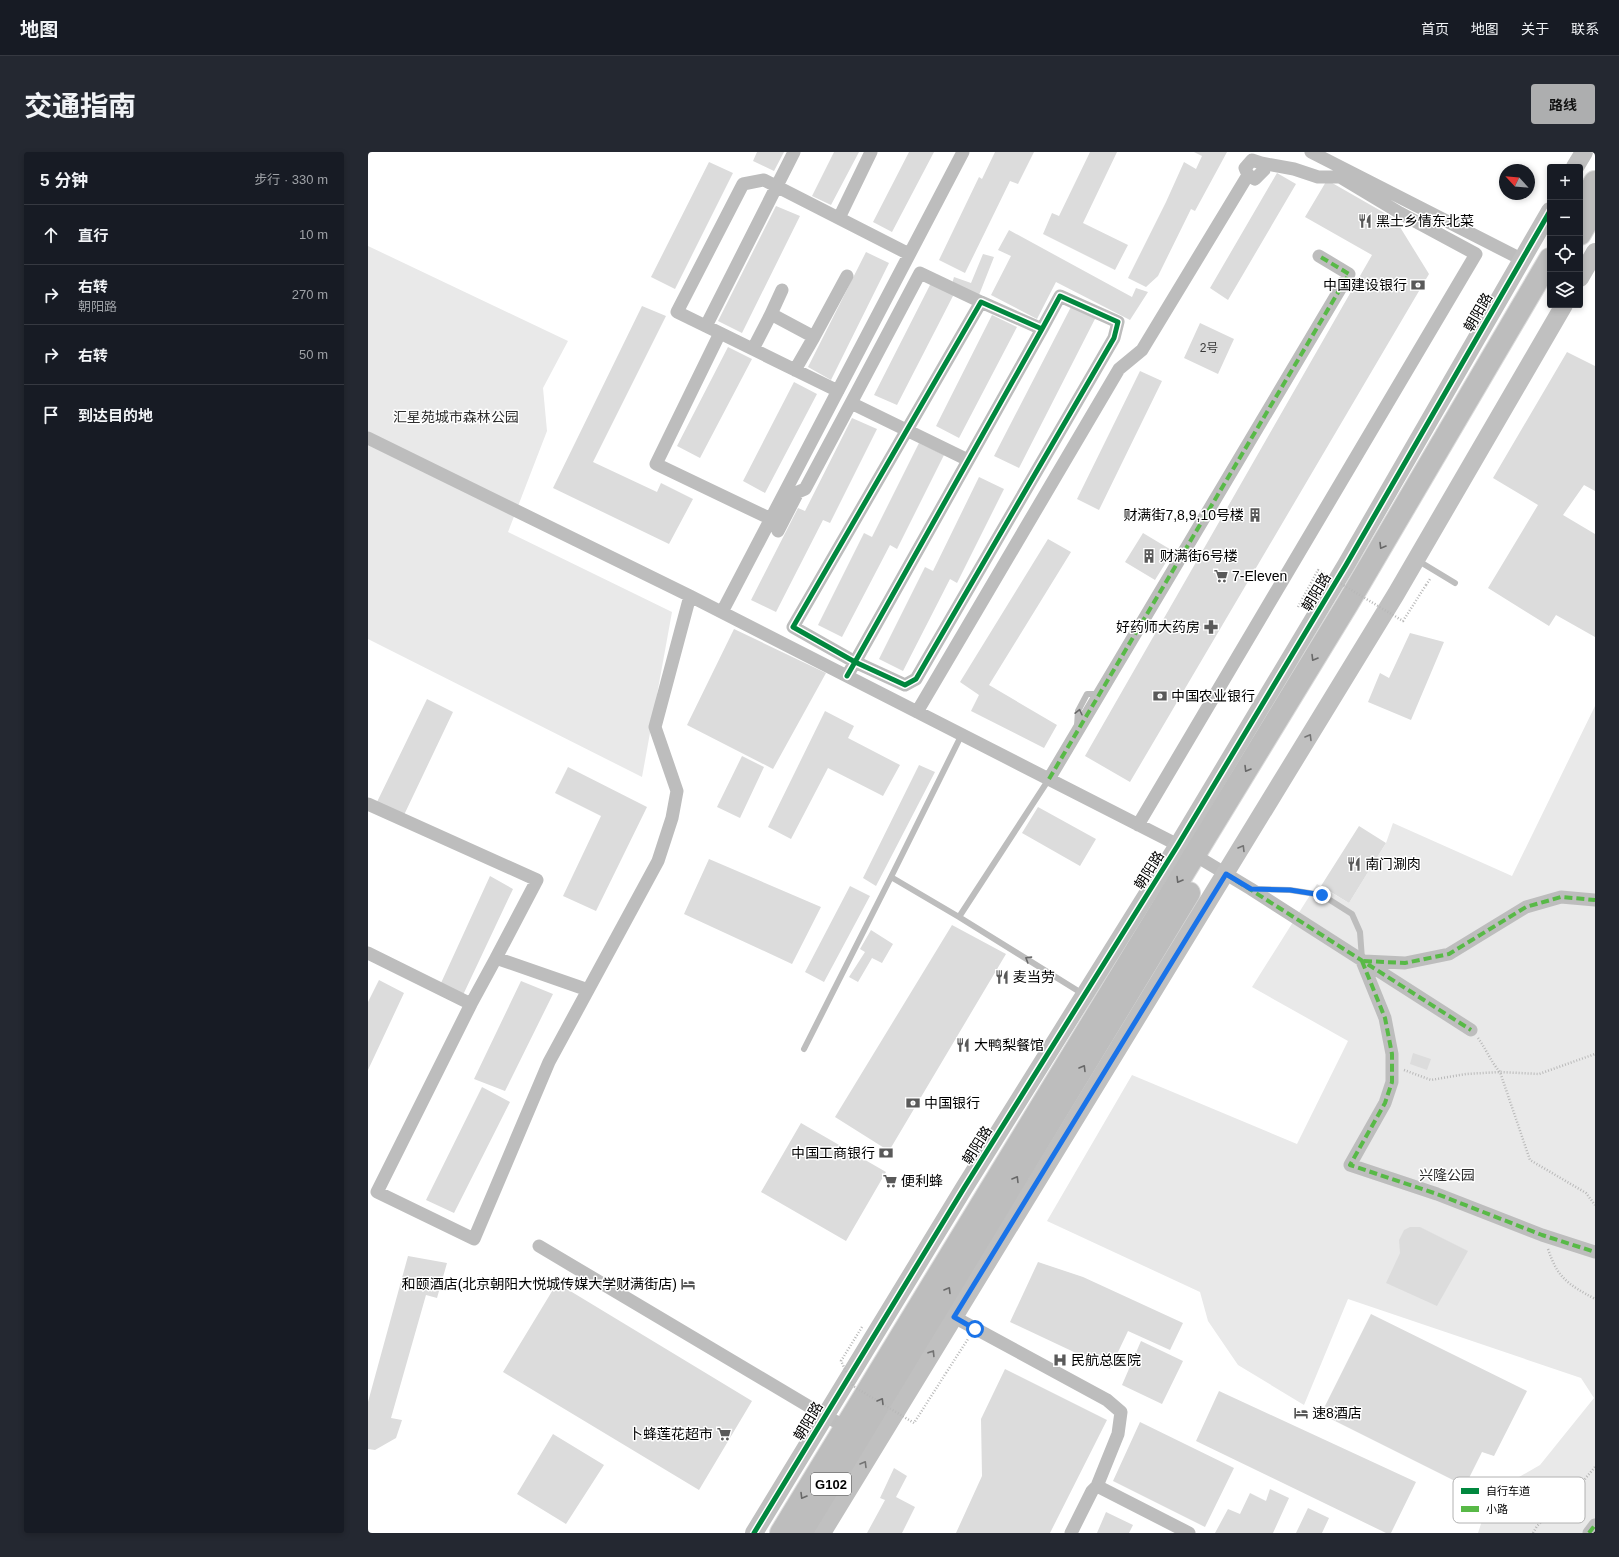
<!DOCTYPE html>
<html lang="zh">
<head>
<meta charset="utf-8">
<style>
	:root { --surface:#171b24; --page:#242831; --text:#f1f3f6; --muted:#9ea1a6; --line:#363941; --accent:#adaeaf }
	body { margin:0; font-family:Arial,"Noto Sans SC",sans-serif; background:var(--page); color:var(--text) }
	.controls { position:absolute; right:12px; top:12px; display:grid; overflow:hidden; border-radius:4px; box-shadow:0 2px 6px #0003 }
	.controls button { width:36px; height:36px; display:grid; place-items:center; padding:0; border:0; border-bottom:1px solid var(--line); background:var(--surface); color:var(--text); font:20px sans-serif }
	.compass { position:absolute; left:1131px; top:12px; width:36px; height:36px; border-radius:50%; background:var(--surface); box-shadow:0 2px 6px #0003; rotate:296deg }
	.stop { position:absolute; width:12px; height:12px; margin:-9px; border:3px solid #1a73e8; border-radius:50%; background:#fff }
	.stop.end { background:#1a73e8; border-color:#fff; box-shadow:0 1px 4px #0008 }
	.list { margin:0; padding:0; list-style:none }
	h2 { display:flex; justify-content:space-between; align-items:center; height:52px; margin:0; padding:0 16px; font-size:17px }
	h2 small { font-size:13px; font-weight:400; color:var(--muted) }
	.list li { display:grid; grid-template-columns:26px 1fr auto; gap:12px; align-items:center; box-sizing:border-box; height:60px; padding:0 16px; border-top:1px solid var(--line) }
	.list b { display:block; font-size:15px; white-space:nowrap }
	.list p { margin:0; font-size:13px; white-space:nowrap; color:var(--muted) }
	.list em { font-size:13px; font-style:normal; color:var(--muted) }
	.icon { flex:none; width:22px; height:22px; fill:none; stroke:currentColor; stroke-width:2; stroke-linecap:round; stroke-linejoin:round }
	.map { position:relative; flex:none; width:1227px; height:1381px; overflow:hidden; border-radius:4px }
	header { display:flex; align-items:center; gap:24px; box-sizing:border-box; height:56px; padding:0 20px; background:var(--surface); border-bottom:1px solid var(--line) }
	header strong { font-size:19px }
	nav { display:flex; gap:22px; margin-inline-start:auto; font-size:14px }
	.intro { display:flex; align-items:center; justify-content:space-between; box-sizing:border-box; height:96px; padding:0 24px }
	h1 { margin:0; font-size:28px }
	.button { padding:10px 18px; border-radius:4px; background:var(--accent); color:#111; font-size:14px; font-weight:700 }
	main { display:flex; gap:24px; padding:0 24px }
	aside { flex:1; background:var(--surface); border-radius:4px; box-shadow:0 2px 6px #0003 }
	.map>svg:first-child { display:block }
	.green { fill:#e9e9e9 }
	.building { fill:#dcdcdc }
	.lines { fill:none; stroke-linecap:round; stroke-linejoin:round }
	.highway-casing { stroke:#dbdbdb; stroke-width:24 }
	.path { stroke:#b8b8b8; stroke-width:2.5; stroke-dasharray:1 2; stroke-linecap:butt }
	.lane { stroke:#bdbdbd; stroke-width:6 }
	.street { stroke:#bdbdbd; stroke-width:13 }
	.secondary { stroke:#c0c0c0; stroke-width:18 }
	.highway { stroke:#bdbdbd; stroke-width:22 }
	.path-bridge { stroke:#b8b8b8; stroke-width:2.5; stroke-dasharray:1 2; stroke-linecap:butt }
	.quiet { stroke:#58b947; stroke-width:4; stroke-dasharray:8 4; stroke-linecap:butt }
	.cycleway-casing { stroke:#fff; stroke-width:8 }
	.cycleway { stroke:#00873e; stroke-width:5 }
	.oneway { stroke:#686868 }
	.oneway2 { stroke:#737373 }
	.route { stroke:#1a73e8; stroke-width:5 }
	.labels { text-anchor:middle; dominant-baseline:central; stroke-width:3; stroke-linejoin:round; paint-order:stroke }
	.number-label { font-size:12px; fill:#373737 }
	.shield { fill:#fff; stroke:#4c4c4c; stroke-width:1 }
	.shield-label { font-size:13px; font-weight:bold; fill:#000 }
	.poi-label { font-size:14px; fill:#000; stroke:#fff; text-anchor:start }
	.street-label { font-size:14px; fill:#000; stroke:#fff }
	.park-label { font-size:14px; fill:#2e2e2e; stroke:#fff }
	.key { fill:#fff; stroke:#b2b2b2; stroke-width:1 }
	.key-label { font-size:11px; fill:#000 }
</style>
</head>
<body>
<header>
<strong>地图</strong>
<nav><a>首页</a><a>地图</a><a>关于</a><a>联系</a></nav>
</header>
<div class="intro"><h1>交通指南</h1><a class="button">路线</a></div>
<main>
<aside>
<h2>5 分钟<small>步行 · 330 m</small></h2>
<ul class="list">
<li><svg class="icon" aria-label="ahead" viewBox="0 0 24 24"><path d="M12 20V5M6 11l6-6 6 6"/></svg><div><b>直行</b></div><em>10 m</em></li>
<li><svg class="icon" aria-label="right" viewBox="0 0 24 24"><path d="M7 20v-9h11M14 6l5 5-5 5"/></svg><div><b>右转</b><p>朝阳路</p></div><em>270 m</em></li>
<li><svg class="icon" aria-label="right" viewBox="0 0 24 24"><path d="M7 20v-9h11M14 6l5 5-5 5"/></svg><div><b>右转</b></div><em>50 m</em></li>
<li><svg class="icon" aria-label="arrive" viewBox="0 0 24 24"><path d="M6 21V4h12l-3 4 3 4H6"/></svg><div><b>到达目的地</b></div></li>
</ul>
</aside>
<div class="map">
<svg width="1227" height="1381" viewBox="0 0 1227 1381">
	<rect width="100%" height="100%" fill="#fff"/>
	<!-- green -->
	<path class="green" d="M0,94L200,189L175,236L179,279L140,380L304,460L274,625L0,487Z
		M1227,554V1381H1110L1123,1341L1172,1313L1226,1246L1213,1226L980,1147L936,1253L870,1213L840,1169L832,1140L679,1069L764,923L929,992L980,889L884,835L949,732L981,751L1018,691L1025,671L1144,724Z"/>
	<!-- building -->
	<path class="building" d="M389,0H416L406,19L385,9Z
		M466,0H491L463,53L444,44Z
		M541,0H566L524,80L505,70Z
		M627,0H666L650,32L642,29L597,121L571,108L611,25L614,27Z
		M722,0H749L715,71L760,93L747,118L675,82L684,61L691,64Z
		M826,0H859L827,59L823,57L790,124L778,135L760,126L798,50L816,10L828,17L834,4Z
		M341,10L365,21L307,137L283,125Z
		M909,21L928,32L860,148L842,136Z
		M959,28L1027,67L1061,122L762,630L717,604L1004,103L937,65Z
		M408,54L432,64L374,181L350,169Z
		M641,78L764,145L768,136L780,140L762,168L688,130L669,167L623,143L643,104L630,98Z
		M498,100L521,111L463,228L440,215Z
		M615,102L626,105L611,143L584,132L586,125L603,131Z
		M563,131L586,142L529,253L506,243Z
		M705,151L729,163L651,316L626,304Z
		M274,154L298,164L225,310L289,340L293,331L325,347L301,392L185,336Z
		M624,163L649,175L591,286L568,274Z
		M832,171L866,187L850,222L816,206Z
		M360,195L384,207L332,306L309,294Z
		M1199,200L1227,214V339L1216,333L1195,363L1227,382V485L1188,463L1181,474L1120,436L1170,353L1125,326Z
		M772,219L794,229L731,358L709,347Z
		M426,230L449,242L397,341L375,329Z
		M484,266L509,277L462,371L455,368L408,460L383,448L430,356L437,359Z
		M551,291L576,303L529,397L522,393L474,485L450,473L496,381L504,385Z
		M611,325L636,337L589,431L582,427L535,519L511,507L557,415L565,419Z
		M775,381L805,399L787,428L757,410Z
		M680,387L703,400L621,533L689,573L676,596L603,559L611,543L592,530Z
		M366,477L458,521L405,617L319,573Z
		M1042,481L1076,490L1043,568L1000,550L1012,521L1021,526Z
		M59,547L85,560L36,663L9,650Z
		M457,559L486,574L480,586L532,613L515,644L460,616L423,687L400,675Z
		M374,604L396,615L372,666L349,655Z
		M551,613L567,620L508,734L495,726Z
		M200,615L279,655L228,759L195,744L233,664L187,641Z
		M670,655L728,687L712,714L654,681Z
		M991,674L1018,691L981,751L953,734Z
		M341,707L453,755L424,812L316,762Z
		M122,724L145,737L95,843L73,831Z
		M482,734L502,744L456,830L437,820Z
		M584,773L638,802L521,999L467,965Z
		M503,778L525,792L514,811L504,806L490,830L481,825L497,800L492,797Z
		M11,828L36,841L0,918V850Z
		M153,829L185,842L137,939L106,927Z
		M1045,901L1063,907L1059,918L1042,912Z
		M114,935L142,950L86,1061L58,1048Z
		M433,971L518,1020L478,1089L393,1040Z
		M1042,1075H1052L1100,1099L1069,1154L1018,1131L1032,1101L1031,1088L1036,1078Z
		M40,1104L79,1111L69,1146L58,1143L23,1266L34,1268L28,1286L7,1298L0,1297V1250Z
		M670,1110L715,1125L815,1171L802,1198L760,1179L742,1217L642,1170Z
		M189,1131L384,1249L331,1338L135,1220Z
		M1003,1162L1159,1239L1126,1304L1114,1300L1097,1334L953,1262Z
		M773,1189L815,1209L794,1252L754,1233Z
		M637,1217L739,1268L682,1381H588L614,1324L613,1267Z
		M851,1239L1048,1330L1023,1381H1018L828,1289Z
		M772,1270L866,1316L837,1375L745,1329Z
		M185,1282L236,1313L198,1372L149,1342Z
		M526,1316L539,1324L528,1345L547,1355L534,1381H499L517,1348L512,1346Z
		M902,1337L921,1346L905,1381H847L860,1357L872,1362L882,1341L898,1349Z
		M940,1356L961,1366L954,1381H928Z
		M738,1360L765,1373L761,1381H729Z"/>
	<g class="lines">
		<defs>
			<path id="highway" d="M1212,55L1227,30
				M1212,82L1227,56
				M413,1381L980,451L1182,107
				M433,1381L821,741"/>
		</defs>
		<!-- highway casing -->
		<use href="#highway" class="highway-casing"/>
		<!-- path -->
		<path class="path" d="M1058,433L1062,427
			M1110,886C1118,897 1123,910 1132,920L1162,1008L1218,1041L1227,1053
			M1036,918L1063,928L1098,922L1132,920L1171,922L1227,902
			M1180,1097C1190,1127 1200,1132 1227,1147
			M578,1221L600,1187
			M1165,1381L1169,1374L1206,1340L1227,1315"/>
		<!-- lane -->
		<path class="lane" d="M1049,408L1087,431
			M709,574L710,559L719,542H731
			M594,582L523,725L591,765L681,627
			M888,737L922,738L954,743L984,762L992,780L994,807
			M591,765L715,842
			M436,897L523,725"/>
		<!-- street -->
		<path class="street" d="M943,0L1155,108
			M884,8L893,11L896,18L887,27L880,23L877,16Z
			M471,66L503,0
			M403,162L414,138
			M338,174L426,0
			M352,181L309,160L375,32L396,28L541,102
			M446,185L479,124
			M385,197L403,162L446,185L427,218
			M483,251L552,121L613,150
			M0,286L322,444L810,693L883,737L1103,878
			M403,367L288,312L352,181L470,239
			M410,379L430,340L437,337L483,251L600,308
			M354,460L595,0
			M479,524L487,510L674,177L692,144L750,170L746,186L548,527L537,533L487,510L425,475L613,150L674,177
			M549,560L751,217L774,198L880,23
			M681,627L981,122L951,104
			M0,652L169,728L128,806
			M770,673L1108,102L1032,61L972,25H950L926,17L893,11
			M0,801L103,852L128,806L220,838
			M994,809L1017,866L1024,902V930L1017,951L982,1013L1069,1042L1174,1083L1227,1100
			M996,809L1037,811L1081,802L1158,755L1193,745L1227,748
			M103,852L9,1040L106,1087L181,910L290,709L304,666L309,639L287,575L322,444
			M171,1094L457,1264L484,1278
			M586,1165L739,1248L753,1260L750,1282L729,1334L724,1339L703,1381
			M729,1334L821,1381
			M1221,1381L1227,1373"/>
		<!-- secondary -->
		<path class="secondary" d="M1207,15L1216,0
			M1212,126L1227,100
			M386,1381L596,1036L810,693L978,413L1182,59
			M454,1381L1028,442L1196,153"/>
		<!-- highway -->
		<use href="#highway" class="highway"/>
		<!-- path-bridge -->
		<path class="path-bridge" d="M930,455L950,418L1035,469L1058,433
			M494,1175L473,1209L485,1234L546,1271L578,1221"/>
		<!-- quiet -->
		<path class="quiet" d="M681,627L981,122L951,104
			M858,722L1103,878
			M994,809L1017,866L1024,902V930L1017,951L982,1013L1069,1042L1174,1083L1227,1100
			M996,809L1037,811L1081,802L1158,755L1193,745L1227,748
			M1221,1381L1227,1373"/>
		<defs>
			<path id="cycleway" d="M479,524L487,510L674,177L692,144L750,170L746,186L548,527L537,533L487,510L425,475L613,150L674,177
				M386,1381L596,1036L810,693L978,413L1182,59"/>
		</defs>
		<!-- cycleway casing -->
		<use href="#cycleway" class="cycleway-casing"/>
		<!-- cycleway -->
		<use href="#cycleway" class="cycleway"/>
	</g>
	<!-- one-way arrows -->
	<defs><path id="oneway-chevron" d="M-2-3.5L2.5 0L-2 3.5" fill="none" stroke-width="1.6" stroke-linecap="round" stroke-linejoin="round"/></defs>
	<g class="oneway">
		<use href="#oneway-chevron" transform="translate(1014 394) rotate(121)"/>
		<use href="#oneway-chevron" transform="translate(946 506) rotate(121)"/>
		<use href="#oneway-chevron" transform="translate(711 560) rotate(-77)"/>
		<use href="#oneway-chevron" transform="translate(879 617) rotate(121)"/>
		<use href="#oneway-chevron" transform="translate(811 728) rotate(121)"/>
		<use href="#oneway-chevron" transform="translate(660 807) rotate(-148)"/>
		<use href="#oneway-chevron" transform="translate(715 916) rotate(-59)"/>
		<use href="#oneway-chevron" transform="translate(648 1027) rotate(-59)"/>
		<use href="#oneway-chevron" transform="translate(580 1138) rotate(-59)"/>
		<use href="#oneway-chevron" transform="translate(513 1249) rotate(-59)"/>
		<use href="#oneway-chevron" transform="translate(435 1344) rotate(121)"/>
	</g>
	<g class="oneway2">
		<use href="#oneway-chevron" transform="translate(941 585) rotate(-59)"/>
		<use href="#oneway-chevron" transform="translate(874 696) rotate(-59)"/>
		<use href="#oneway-chevron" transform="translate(564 1201) rotate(-58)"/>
		<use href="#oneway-chevron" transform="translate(496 1312) rotate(-59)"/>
	</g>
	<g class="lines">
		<!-- route -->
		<path class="route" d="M607,1177L586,1165L858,722L883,737L922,738L954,743"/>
	</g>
	<!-- icons -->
	<defs>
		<symbol id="restaurant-bare" viewBox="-9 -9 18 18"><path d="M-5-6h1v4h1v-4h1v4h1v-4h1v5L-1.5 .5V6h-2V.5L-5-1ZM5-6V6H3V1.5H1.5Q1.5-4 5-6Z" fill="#595959" stroke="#fff" stroke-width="2.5" paint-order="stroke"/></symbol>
		<symbol id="bank-bare" viewBox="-9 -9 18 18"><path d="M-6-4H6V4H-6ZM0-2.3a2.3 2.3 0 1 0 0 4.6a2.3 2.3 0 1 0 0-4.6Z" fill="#595959" stroke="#fff" stroke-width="2.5" paint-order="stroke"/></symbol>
		<symbol id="building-bare" viewBox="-9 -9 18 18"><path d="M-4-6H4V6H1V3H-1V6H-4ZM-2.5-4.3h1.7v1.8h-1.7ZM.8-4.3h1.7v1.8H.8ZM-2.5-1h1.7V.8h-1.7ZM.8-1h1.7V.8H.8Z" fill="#595959" stroke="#fff" stroke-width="2.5" paint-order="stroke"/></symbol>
		<symbol id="supermarket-bare" viewBox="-9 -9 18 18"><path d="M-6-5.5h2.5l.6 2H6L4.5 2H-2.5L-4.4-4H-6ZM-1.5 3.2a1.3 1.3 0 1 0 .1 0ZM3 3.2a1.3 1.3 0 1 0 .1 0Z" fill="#595959" stroke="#fff" stroke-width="2.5" paint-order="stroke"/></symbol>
		<symbol id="pharmacy-bare" viewBox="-9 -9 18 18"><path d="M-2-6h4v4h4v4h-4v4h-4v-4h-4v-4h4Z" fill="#595959" stroke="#fff" stroke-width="2.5" paint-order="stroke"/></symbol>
		<symbol id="hotel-bare" viewBox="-9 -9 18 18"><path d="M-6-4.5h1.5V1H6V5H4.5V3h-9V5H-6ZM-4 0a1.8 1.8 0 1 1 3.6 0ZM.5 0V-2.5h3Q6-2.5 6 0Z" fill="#595959" stroke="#fff" stroke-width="2.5" paint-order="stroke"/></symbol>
		<symbol id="hospital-bare" viewBox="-9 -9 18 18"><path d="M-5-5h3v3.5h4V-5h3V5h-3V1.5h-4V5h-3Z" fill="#595959" stroke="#fff" stroke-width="2.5" paint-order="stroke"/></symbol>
	</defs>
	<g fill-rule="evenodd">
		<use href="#restaurant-bare" x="987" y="59" width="20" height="20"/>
		<use href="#bank-bare" x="1040" y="123" width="20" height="20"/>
		<use href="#building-bare" x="877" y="353" width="20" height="20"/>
		<use href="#building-bare" x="771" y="394" width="20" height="20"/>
		<use href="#supermarket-bare" x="843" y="414" width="20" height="20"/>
		<use href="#pharmacy-bare" x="833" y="465" width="20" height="20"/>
		<use href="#bank-bare" x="782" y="534" width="20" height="20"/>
		<use href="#restaurant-bare" x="976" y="702" width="20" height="20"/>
		<use href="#restaurant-bare" x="624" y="815" width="20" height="20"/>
		<use href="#restaurant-bare" x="585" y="883" width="20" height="20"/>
		<use href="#bank-bare" x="535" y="941" width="20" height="20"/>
		<use href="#bank-bare" x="508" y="991" width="20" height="20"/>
		<use href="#supermarket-bare" x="512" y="1019" width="20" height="20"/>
		<use href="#hotel-bare" x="310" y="1122" width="20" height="20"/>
		<use href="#hospital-bare" x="682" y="1198" width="20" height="20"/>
		<use href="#hotel-bare" x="923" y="1251" width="20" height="20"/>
		<use href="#supermarket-bare" x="346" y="1272" width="20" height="20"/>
	</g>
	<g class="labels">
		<!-- number labels -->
		<g class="number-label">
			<text x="841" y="196">2号</text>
		</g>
		<!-- shield labels -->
		<rect class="shield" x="443" y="1321" width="40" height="22" rx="3"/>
		<g class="shield-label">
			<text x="463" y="1332">G102</text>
		</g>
		<!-- poi labels -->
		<g class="poi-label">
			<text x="1008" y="69">黑土乡情东北菜</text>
			<text x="1039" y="133" text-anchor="end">中国建设银行</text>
			<text x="876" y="363" text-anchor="end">财满街7,8,9,10号楼</text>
			<text x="792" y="404">财满街6号楼</text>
			<text x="864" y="424">7-Eleven</text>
			<text x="832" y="475" text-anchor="end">好药师大药房</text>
			<text x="803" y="544">中国农业银行</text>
			<text x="997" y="712">南门涮肉</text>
			<text x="645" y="825">麦当劳</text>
			<text x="606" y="893">大鸭梨餐馆</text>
			<text x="556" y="951">中国银行</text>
			<text x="507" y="1001" text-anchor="end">中国工商银行</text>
			<text x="533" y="1029">便利蜂</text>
			<text x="309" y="1132" text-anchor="end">和颐酒店(北京朝阳大悦城传媒大学财满街店)</text>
			<text x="703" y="1208">民航总医院</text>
			<text x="944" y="1261">速8酒店</text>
			<text x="345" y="1282" text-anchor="end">卜蜂莲花超市</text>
		</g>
		<!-- street labels -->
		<g class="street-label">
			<text transform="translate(1110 160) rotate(-60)">朝阳路</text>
			<text transform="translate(948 440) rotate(-59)">朝阳路</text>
			<text transform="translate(781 718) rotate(-58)">朝阳路</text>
			<text transform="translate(609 993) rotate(-58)">朝阳路</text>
			<text transform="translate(440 1269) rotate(-59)">朝阳路</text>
		</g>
		<!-- park labels -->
		<g class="park-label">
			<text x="88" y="265">汇星苑城市森林公园</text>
			<text x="1079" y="1023">兴隆公园</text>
		</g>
	</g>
	<!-- legend -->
	<rect x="1085" y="1325" width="132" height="46" rx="6" class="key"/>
	<rect x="1093" y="1336" width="18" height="6" fill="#00873e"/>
	<rect x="1093" y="1354" width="18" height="6" fill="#58b947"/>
	<g class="key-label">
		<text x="1118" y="1343">自行车道</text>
		<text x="1118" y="1361">小路</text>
	</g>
</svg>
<div class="controls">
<button>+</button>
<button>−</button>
<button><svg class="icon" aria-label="locate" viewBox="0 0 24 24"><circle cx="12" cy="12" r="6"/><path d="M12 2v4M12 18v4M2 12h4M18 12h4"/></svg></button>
<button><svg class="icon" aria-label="layers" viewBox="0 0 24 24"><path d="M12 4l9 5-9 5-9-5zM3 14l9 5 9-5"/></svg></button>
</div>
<svg class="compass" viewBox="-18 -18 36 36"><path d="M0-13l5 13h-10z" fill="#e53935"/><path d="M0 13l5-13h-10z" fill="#9ea1a6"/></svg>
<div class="stop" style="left:607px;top:1177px"></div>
<div class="stop end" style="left:954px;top:743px"></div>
</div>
</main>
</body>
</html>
